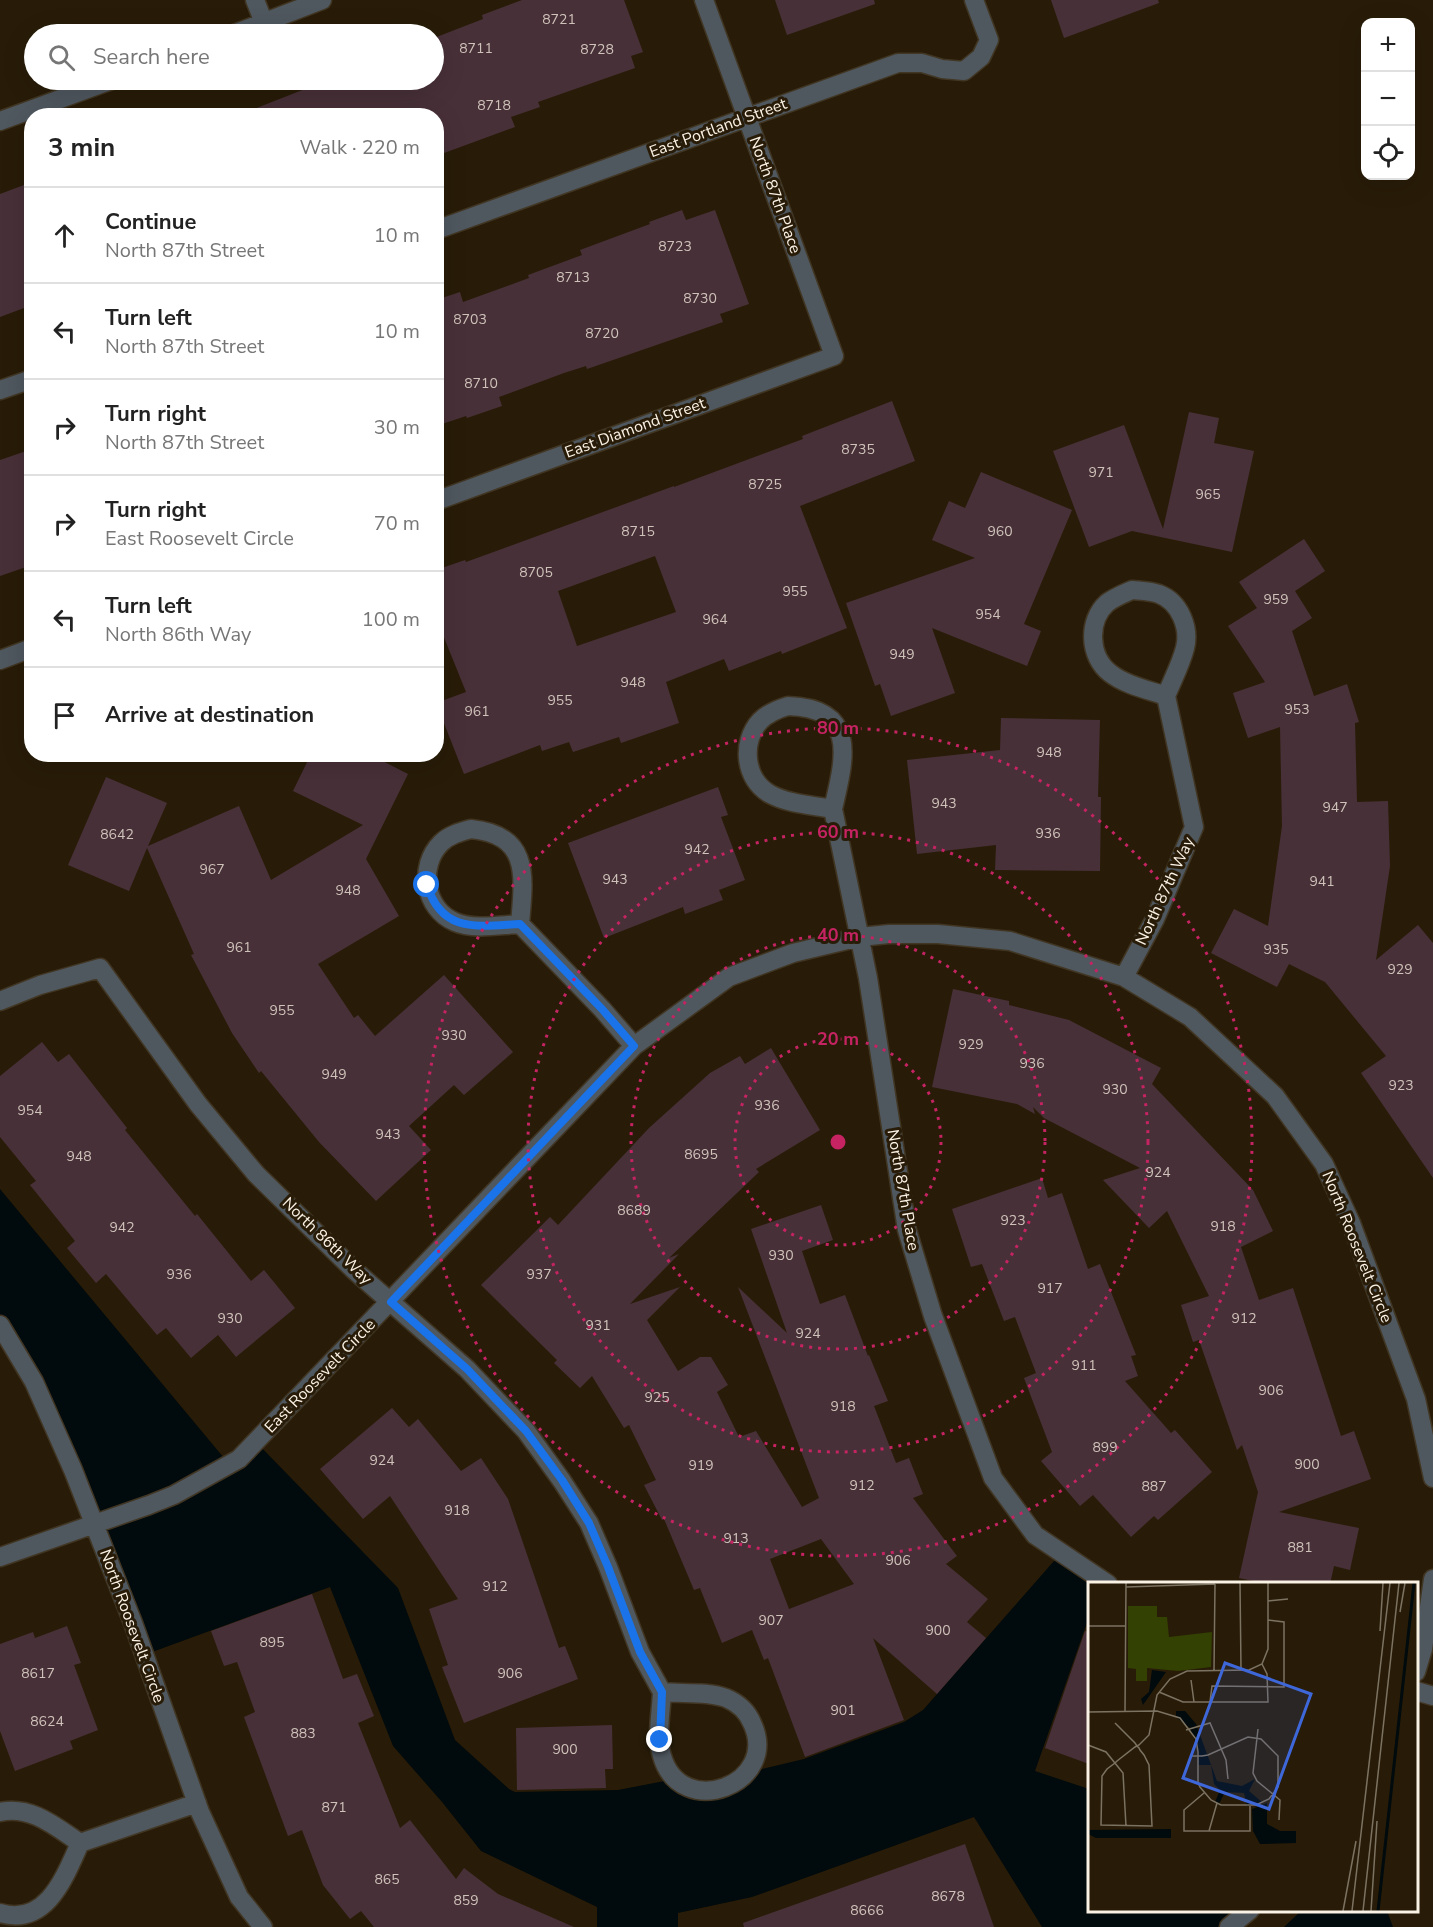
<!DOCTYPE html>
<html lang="en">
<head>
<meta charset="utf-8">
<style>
	:root { --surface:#fff; --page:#f2f2f2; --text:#222; --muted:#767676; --line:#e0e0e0 }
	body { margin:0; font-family:"Nunito Sans",sans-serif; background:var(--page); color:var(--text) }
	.controls { position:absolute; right:18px; top:18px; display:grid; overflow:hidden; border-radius:12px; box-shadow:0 6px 24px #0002 }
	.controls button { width:54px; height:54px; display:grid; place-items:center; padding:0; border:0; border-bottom:2px solid var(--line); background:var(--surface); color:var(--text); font:30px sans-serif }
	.stop { position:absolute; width:18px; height:18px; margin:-14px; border:4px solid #1a73e8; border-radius:50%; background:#fff }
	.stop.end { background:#1a73e8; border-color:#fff; box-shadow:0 2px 6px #0008 }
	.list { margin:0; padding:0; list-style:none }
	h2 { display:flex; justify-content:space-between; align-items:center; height:78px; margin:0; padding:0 24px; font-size:26px }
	h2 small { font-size:20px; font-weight:400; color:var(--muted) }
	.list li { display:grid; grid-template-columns:39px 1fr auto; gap:18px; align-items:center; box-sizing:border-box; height:96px; padding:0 24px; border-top:2px solid var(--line) }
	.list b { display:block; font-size:22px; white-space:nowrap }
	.list p { margin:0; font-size:20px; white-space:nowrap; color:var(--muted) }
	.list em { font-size:20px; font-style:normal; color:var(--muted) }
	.icon { flex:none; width:33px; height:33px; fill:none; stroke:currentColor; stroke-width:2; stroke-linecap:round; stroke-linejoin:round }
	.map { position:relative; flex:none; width:1433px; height:1927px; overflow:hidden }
	.search { position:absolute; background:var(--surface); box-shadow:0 6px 24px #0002; left:24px; top:24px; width:420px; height:66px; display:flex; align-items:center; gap:15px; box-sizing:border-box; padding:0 21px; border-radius:33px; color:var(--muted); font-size:22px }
	.panel { position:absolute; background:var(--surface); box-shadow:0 6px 24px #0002; left:24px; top:108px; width:420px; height:654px; border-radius:24px }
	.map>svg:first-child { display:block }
	.water { fill:#010a0c }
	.building { fill:#483038; fill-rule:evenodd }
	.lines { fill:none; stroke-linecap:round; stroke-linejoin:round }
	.minor-casing { stroke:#413623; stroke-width:21 }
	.minor { stroke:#4f575f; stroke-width:18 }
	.route { stroke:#1a73e8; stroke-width:8 }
	.ring { fill:none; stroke:#c52362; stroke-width:3; stroke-dasharray:3 6 }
	.labels { text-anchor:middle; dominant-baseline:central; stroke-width:6; stroke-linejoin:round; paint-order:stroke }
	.number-label { font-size:14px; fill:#cec2ba }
	.street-label { font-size:16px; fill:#fbf2e6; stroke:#281c08 }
	.inset-river { fill:none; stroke:#010a0c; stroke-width:3 }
	.inset-road { fill:none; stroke:#7c7261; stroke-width:1.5 }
	.view { fill:#3e67da; fill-opacity:0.15; stroke:#3e67da; stroke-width:3 }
	.inset-edge { fill:none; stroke:#fbf2e6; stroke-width:3 }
	.centre { fill:#c52362; stroke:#281c08; stroke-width:3 }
	.ring-label { font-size:18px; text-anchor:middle; font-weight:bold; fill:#c52362; stroke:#281c08; stroke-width:6; stroke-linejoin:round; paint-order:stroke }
</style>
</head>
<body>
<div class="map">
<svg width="1433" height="1927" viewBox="0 0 1433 1927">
	<rect width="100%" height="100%" fill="#281c08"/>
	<!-- water -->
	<path class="water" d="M0,1189L229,1464L256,1442L398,1588L455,1740L509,1789L515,1792L618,1790L675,1779L687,1787L804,1759L904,1722L923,1710L1061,1553L1101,1583L1090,1584L1089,1617L1035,1771L1089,1789L1090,1910L1251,1911L1229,1927H1042L974,1817L752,1897L678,1913V1927H597V1907L481,1851L442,1802L393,1746L330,1587L144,1655L0,1325Z
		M1302,1910L1387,1911L1393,1927H1284Z"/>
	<!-- building -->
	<path class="building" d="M522,0H624L643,52L631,56L635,68L538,102L540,107L511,117L515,127L436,156V116H242L241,114L328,80H434V38L483,19L482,15Z
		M775,0H874L875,4L787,35Z
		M1051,0H1158L1159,3L1064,38Z
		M32,182V305L0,317V194Z
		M682,210L686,220L715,210L749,304L720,314L723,322L587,369L586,366L564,373L499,397L502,406L467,418L466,416L436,426V300L460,292L463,302L529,278L528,275L582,255L580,250L650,224L649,222Z
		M892,401L915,461L800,506L847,628L782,654L781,651L729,671L724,659L666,682L679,723L621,743L619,737L573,752L569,742L542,751L540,745L464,774L436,703L466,692L443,635L436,637V570L465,560L466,562L674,486V487L803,439L802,436ZM655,556L676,612L577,646L558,591Z
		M1189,412L1219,418L1214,443L1254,451L1232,552L1132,531L1089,547L1053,451L1124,425L1163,529Z
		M32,449V565L0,576V460Z
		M981,472L1072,510L1024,624L1041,631L1027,666L932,628L955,693L891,716L880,684L875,686L846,603L975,558L932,540L949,501L965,508Z
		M1304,539L1325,571L1295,591L1312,618L1292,631L1314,696L1347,684L1359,722L1355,723L1357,802L1388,801L1390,866L1376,960L1418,925L1433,943V1178L1361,1073L1386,1056L1325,982L1289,964L1277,987L1211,953L1234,909L1268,926L1282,826L1280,727L1248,738L1233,693L1265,682L1228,626L1257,608L1239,582Z
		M1001,718L1100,720L1098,797H1101L1100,871L995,870L996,845L917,854L907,760L1000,750Z
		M311,754H369L408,774L366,859L399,916L318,964L354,1018L358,1015L375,1036L444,975L513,1052L464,1095L454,1085L409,1126L431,1150L376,1201L319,1142L261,1071L259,1073L232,1033L191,955L194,954L147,848L129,891L68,865L106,777L167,803L148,846L239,806L271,880L363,825L293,791Z
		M718,787L728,815L721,817L745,880L719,890L723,900L685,914L683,907L604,938L568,843Z
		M953,989L1009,1001V1005L1069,1020L1161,1068L1152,1084L1253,1190L1273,1231L1241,1247L1259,1300L1293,1288L1341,1436L1354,1431L1371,1479L1279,1512L1359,1528L1350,1570L1334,1566L1330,1584H1267L1239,1578L1258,1492L1242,1445L1237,1450L1199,1340L1193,1342L1181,1305L1209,1296L1167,1211L1149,1228L1103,1180L1140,1168L1044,1118L1033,1107L1035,1114L1017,1104L932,1087Z
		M42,1042L58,1062L69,1054L127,1128L125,1130L195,1216L197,1214L251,1281L264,1270L295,1308L236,1357L218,1335L191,1358L166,1328L157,1335L106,1274L96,1283L67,1248L75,1241L30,1185L36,1181L0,1137V1076Z
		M771,1048L820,1130L756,1169L759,1172L669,1258L679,1254L630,1304L680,1287L647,1320L678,1371L700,1357H711L728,1385L717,1392L739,1437L756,1431L802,1507L819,1498L738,1287L787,1333L751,1229L821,1205L833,1240L802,1251L820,1304L845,1295L868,1356L869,1355L888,1401L874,1406L896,1463L909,1458L923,1494L913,1498L957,1556L946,1564L988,1599L967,1622L986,1638L937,1694L873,1638L904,1720L805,1757L768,1658L764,1660L752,1630L722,1643L700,1588L694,1590L664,1519L662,1520L644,1485L656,1480L629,1425L624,1428L592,1376L580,1388L554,1363L557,1360L481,1285L550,1217L558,1225L649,1128L710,1073L740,1056L745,1064ZM821,1539L854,1584L789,1609L770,1559Z
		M1042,1178L1048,1198L1062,1193L1088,1269L1100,1264L1136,1355L1131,1356L1138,1376L1125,1381L1171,1433L1175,1430L1212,1472L1158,1520L1154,1516L1131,1537L1093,1495L1080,1506L1041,1461L1052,1452L1024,1378L1036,1373L1015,1317L1004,1321L982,1264L971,1267L952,1209Z
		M392,1408L409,1427L418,1419L461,1471L481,1458L508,1499L559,1648L565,1646L578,1679L464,1723L442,1667L448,1665L429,1609L458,1599L390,1496L363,1519L320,1469Z
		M312,1594L343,1679L357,1674L374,1716L358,1723L400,1828L410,1820L456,1879L464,1868L498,1894L574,1927H374L361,1911L350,1919L323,1885L302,1830L288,1836L244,1717L255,1712L237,1662L224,1666L211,1631Z
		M67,1626L81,1663L74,1665L98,1730L70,1741L73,1749L15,1771L0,1731V1644L33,1632L35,1638Z
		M1085,1631L1089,1632V1764L1045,1748Z
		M612,1725L613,1769H605L606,1788L517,1790L516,1728Z
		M965,1844L994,1927H744L743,1923Z"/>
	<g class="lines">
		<defs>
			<path id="minor" d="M255,0L264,23
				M234,34L322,0
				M0,121L112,80
				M436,230L898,63H922L942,69L964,71L981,57L989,40L974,0
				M0,390L32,379
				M436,501L834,356L704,0
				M1132,590C1142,591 1150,591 1159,594C1180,602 1190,628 1185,648C1181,664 1172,681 1166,696C1149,690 1125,685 1110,673C1089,657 1087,621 1107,603C1115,597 1123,594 1132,590Z
				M0,660L32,648
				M788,706C860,708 844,761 833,809C812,805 788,804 770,794C744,779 741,742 760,721C768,713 778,709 788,706Z
				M833,809L868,978L907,1230L933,1316L993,1478L1035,1535L1108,1584
				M471,829C531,835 524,877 520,924C499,925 474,930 455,922C424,909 418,866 441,843C449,835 460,832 471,829Z
				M520,924L602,1009L634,1046
				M1124,977L1155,919L1194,827L1166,696
				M0,1001L40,985L100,968L198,1104L256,1174L354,1270L467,1369L526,1431L562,1481L589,1523L608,1567L640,1652L662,1692
				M0,1325L34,1382L73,1470L133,1623L200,1812L239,1897L263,1927
				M0,1557L149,1505L174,1495L239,1459L634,1046L729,977L793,953L860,937L889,934H938L1010,941L1124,977L1190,1017L1275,1096L1324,1164L1351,1223L1416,1399L1433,1478
				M1416,1672L1423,1649L1433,1579
				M1416,1691L1433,1696
				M662,1692C682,1694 707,1691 726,1698C738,1703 747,1711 752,1723C781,1784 681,1822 662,1756C656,1737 661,1713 662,1692Z
				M0,1812C31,1805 56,1827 80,1843C65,1876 47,1927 0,1913
				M80,1843L197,1803
				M1229,1927L1250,1910"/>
		</defs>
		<!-- minor casing -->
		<use href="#minor" class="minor-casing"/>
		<!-- minor -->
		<use href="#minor" class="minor"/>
	</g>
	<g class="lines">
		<!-- route -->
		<path class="route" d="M427,885C442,934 478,926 520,924L602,1009L634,1046L391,1302L467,1369L526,1431L562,1480L589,1523L608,1567L640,1652L662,1692L660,1740"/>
	</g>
	<!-- distance rings -->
	<g class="ring">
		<circle cx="838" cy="1142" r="103"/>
		<circle cx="838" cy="1142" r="207"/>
		<circle cx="838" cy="1142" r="310"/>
		<circle cx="838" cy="1142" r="414"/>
	</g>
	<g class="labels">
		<!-- number labels -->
		<g class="number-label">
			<text x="559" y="19">8721</text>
			<text x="476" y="48">8711</text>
			<text x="597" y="49">8728</text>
			<text x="494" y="105">8718</text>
			<text x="675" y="246">8723</text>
			<text x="573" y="277">8713</text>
			<text x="700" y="298">8730</text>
			<text x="470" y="319">8703</text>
			<text x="602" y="333">8720</text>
			<text x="481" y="383">8710</text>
			<text x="858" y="449">8735</text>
			<text x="1101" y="472">971</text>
			<text x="765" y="484">8725</text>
			<text x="1208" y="494">965</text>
			<text x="638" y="531">8715</text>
			<text x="1000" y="531">960</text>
			<text x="536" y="572">8705</text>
			<text x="795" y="591">955</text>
			<text x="1276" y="599">959</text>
			<text x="988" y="614">954</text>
			<text x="715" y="619">964</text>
			<text x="902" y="654">949</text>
			<text x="633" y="682">948</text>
			<text x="560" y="700">955</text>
			<text x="1297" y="709">953</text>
			<text x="477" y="711">961</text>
			<text x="1049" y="752">948</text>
			<text x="944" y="803">943</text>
			<text x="1335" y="807">947</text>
			<text x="1048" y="833">936</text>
			<text x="117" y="834">8642</text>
			<text x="697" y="849">942</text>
			<text x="212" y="869">967</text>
			<text x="615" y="879">943</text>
			<text x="1322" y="881">941</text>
			<text x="348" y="890">948</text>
			<text x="239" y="947">961</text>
			<text x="1276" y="949">935</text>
			<text x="1400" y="969">929</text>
			<text x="282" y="1010">955</text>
			<text x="454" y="1035">930</text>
			<text x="971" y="1044">929</text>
			<text x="1032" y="1063">936</text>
			<text x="334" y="1074">949</text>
			<text x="1401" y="1085">923</text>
			<text x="1115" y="1089">930</text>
			<text x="767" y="1105">936</text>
			<text x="30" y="1110">954</text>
			<text x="388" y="1134">943</text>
			<text x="701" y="1154">8695</text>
			<text x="79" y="1156">948</text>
			<text x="1158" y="1172">924</text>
			<text x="634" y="1210">8689</text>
			<text x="1013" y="1220">923</text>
			<text x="1223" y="1226">918</text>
			<text x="122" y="1227">942</text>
			<text x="781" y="1255">930</text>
			<text x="179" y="1274">936</text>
			<text x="539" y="1274">937</text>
			<text x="1050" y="1288">917</text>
			<text x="230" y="1318">930</text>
			<text x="1244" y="1318">912</text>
			<text x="598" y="1325">931</text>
			<text x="808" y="1333">924</text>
			<text x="1084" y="1365">911</text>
			<text x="1271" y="1390">906</text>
			<text x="657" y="1397">925</text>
			<text x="843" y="1406">918</text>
			<text x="1105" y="1447">899</text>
			<text x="382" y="1460">924</text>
			<text x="1307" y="1464">900</text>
			<text x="701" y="1465">919</text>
			<text x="862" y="1485">912</text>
			<text x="1154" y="1486">887</text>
			<text x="457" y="1510">918</text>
			<text x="736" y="1538">913</text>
			<text x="1300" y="1547">881</text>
			<text x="898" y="1560">906</text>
			<text x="495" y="1586">912</text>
			<text x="771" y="1620">907</text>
			<text x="938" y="1630">900</text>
			<text x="272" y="1642">895</text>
			<text x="38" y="1673">8617</text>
			<text x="510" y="1673">906</text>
			<text x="843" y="1710">901</text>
			<text x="47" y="1721">8624</text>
			<text x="303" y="1733">883</text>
			<text x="565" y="1749">900</text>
			<text x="334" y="1807">871</text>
			<text x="387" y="1879">865</text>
			<text x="948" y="1896">8678</text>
			<text x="466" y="1900">859</text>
			<text x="867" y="1910">8666</text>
		</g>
		<!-- street labels -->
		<g class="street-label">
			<text transform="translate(718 128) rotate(-20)">East Portland Street</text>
			<text transform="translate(775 195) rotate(70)">North 87th Place</text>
			<text transform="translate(635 428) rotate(-20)">East Diamond Street</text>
			<text transform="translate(1165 891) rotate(-65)">North 87th Way</text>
			<text transform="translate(903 1190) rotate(80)">North 87th Place</text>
			<text transform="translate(327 1241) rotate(44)">North 86th Way</text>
			<text transform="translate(1357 1247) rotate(68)">North Roosevelt Circle</text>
			<text transform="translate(320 1376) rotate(-46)">East Roosevelt Circle</text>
			<text transform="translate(132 1626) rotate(70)">North Roosevelt Circle</text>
		</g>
	</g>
	<!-- overview -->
	<g transform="translate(1088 1582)">
		<rect width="330" height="330" fill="#281c08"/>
		<path d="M40,24H69V35H79L81,55L124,50L123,85L90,89L59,86V99H48V87L40,86Z" fill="#334102"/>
		<path d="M64,88L78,90L55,123L53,117L61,110ZM88,129H97L108,142L129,199L154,204L167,197L161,209L175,221L159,224L156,211L137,210L131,222L127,220L132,208L126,202L123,183H110L109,164L102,146L88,135ZM179,221V242L192,249H208V261L172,262L165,249L164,227ZM83,247V256H8L0,252V248Z" fill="#010a0c"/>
		<path class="inset-river" d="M290,329L326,1"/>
		<path class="inset-road" d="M152,1L153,88M38,5L127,2M180,19L200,17M312,30L317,1M0,44H37M292,49L295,1M126,88L127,2M103,98L106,120M71,110L95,120H180L179,92L174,82M122,120L124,104L196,105V40L180,38M0,130L69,129L92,136L108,157L110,170V200L112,205L123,218L133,223H168L181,217L190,205V174L173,157L160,155L120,173L114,174H103M37,130L38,1M27,141L47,161L49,164L51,166L52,168L56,173L61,183L64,244L13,243L14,194L19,187L27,181L29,179L47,165L51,163L61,153L69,113L82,97L99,89L161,88L174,82L180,67V1M170,147L165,191L169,199L192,218L191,238M98,148L122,141L138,178L140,197M0,163L18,170L35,191L38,244M116,211L96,228V249H162V224M121,249L129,221M255,329L268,259M264,329L302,1M275,329L311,1M283,329L289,239"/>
		<path class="view" d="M137,81L223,112L181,227L95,196Z"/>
		<rect width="330" height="330" class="inset-edge"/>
	</g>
	<circle cx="838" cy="1142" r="9" class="centre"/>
	<g class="ring-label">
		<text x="838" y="734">80 m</text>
		<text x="838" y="838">60 m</text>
		<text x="838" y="941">40 m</text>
		<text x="838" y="1045">20 m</text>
	</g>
</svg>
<div class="controls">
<button>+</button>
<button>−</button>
<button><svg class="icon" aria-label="locate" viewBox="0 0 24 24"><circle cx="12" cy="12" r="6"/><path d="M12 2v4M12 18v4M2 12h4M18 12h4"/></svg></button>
</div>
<div class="stop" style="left:427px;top:885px"></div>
<div class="stop end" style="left:660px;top:1740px"></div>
<div class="search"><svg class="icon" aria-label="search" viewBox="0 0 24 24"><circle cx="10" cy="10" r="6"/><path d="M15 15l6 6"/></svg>Search here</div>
<section class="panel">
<h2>3 min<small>Walk · 220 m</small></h2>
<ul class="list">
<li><svg class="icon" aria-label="ahead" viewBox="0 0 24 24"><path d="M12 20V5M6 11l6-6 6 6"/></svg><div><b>Continue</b><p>North 87th Street</p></div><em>10 m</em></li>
<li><svg class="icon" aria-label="left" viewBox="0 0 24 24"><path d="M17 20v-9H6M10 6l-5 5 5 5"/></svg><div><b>Turn left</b><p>North 87th Street</p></div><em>10 m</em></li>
<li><svg class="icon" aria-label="right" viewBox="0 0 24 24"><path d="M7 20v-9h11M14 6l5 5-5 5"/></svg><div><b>Turn right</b><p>North 87th Street</p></div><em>30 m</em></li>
<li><svg class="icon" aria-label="right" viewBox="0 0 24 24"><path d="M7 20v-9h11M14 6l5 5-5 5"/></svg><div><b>Turn right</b><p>East Roosevelt Circle</p></div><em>70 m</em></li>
<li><svg class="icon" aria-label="left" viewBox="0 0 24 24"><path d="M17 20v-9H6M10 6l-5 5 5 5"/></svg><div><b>Turn left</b><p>North 86th Way</p></div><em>100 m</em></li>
<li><svg class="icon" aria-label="arrive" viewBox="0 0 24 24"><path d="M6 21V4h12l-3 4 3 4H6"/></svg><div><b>Arrive at destination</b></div></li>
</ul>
</section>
</div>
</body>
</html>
